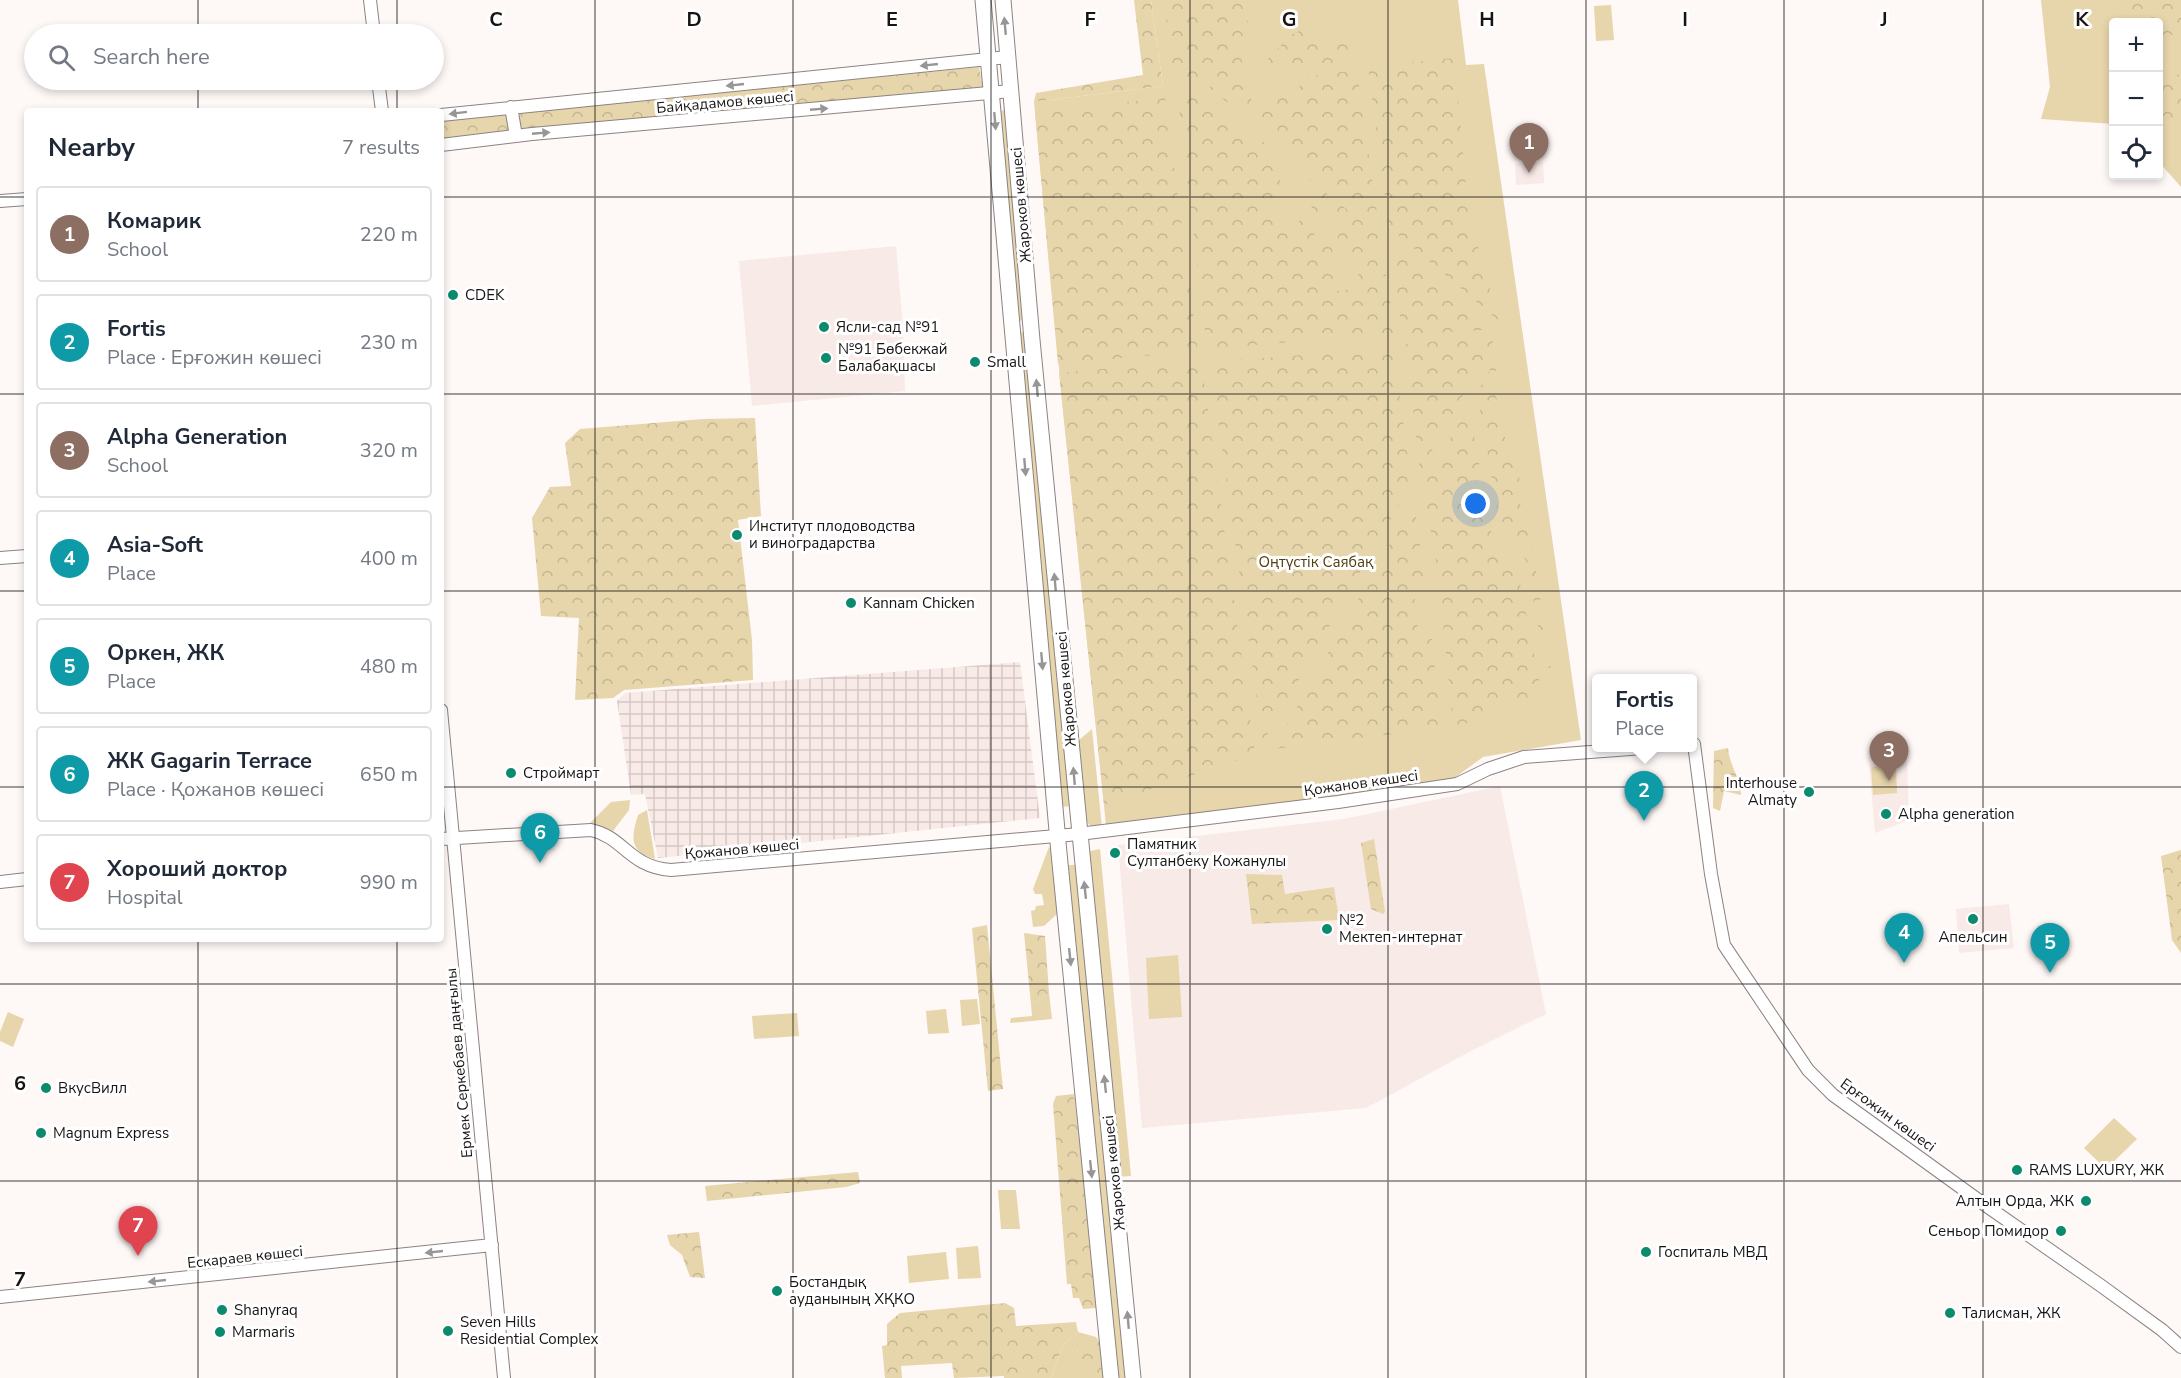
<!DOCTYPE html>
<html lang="en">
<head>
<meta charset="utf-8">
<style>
	:root { --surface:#fff; --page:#f2f2f3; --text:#1f2937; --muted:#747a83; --line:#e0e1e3; --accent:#d93025 }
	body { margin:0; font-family:"Nunito Sans",sans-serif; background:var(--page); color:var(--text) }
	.controls { position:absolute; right:18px; top:18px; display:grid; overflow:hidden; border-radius:6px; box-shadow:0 3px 9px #0003 }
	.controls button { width:54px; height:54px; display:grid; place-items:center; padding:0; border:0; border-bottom:2px solid var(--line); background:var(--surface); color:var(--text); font:30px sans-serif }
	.you { position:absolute; left:1476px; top:504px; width:21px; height:21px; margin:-15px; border:4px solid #fff; border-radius:50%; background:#1a73e8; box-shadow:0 0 0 9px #1a73e833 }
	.badge { display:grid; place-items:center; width:39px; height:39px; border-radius:50%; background:var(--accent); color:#fff; font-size:20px; font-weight:700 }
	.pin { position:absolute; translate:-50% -50px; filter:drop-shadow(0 2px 3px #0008) }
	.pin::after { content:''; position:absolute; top:32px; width:21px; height:18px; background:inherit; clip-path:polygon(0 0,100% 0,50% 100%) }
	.popup { position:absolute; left:1592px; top:674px; width:105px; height:78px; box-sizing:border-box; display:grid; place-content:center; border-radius:6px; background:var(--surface); filter:drop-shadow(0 2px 4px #0005); font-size:20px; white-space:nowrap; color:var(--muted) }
	.popup b { font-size:22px; color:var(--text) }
	.popup::after { content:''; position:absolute; left:50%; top:100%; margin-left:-12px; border:12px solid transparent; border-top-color:var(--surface) }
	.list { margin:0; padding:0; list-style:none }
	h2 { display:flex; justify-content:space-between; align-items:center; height:78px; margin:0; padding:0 24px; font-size:26px }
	h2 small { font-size:20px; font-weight:400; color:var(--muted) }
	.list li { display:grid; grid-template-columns:39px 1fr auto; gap:18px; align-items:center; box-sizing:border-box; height:96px; margin:0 12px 12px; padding:0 12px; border:2px solid var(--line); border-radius:6px }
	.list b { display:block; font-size:22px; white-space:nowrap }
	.list p { margin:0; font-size:20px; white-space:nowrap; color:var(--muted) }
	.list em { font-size:20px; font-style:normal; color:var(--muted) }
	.icon { flex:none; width:33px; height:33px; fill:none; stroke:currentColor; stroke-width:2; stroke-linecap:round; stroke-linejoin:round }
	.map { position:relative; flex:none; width:2181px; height:1378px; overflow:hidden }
	.search { position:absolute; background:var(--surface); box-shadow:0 3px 9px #0003; left:24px; top:24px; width:420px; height:66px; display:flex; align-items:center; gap:15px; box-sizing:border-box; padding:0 21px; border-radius:33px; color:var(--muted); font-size:22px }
	.panel { position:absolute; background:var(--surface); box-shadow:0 3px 9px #0003; left:24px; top:108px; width:420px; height:834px; border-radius:6px }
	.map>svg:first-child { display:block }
	.built { fill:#f8eae7 }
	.industrial { fill:url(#industrial-grid) }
	.green { fill:#e7d5ab }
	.forest { fill:url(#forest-crowns) }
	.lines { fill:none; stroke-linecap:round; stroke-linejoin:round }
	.minor-casing { stroke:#8c8381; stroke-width:14 }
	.major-casing { stroke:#8c8381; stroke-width:17 }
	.minor { stroke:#fff; stroke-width:12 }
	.major { stroke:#fff; stroke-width:15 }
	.oneway { fill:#979595 }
	.grid { fill:none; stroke:#181414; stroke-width:1.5; stroke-opacity:0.55 }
	.poi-dot { fill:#0b8a6e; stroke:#fff; stroke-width:2 }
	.labels { text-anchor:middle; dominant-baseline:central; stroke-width:6; stroke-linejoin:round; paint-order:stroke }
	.street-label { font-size:15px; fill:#181414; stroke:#fff }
	.poi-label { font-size:15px; fill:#181414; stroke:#fff; text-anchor:start }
	.park-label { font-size:15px; fill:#523f0f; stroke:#fff }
	.grid-label { font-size:20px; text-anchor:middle; font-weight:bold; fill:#181414; stroke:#fff; stroke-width:6; stroke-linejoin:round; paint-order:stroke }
</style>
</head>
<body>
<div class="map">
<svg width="2181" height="1378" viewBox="0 0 2181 1378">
	<defs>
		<pattern id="industrial-grid" width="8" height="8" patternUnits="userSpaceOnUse" patternTransform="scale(1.5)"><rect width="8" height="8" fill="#f8eae7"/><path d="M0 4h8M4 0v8" fill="none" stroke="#d4c8c5"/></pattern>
		<pattern id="forest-crowns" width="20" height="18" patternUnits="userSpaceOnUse" patternTransform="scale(1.5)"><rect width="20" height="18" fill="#e7d5ab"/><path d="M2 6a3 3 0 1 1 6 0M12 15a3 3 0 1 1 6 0" fill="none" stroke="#c5b692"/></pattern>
	</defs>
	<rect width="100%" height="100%" fill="#fef8f7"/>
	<!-- built -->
	<path class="built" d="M1543,162L1544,183L1516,185L1515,164Z
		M896,246L903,325L905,391L752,406L739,261Z
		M1907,762L1909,820L1875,833L1869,764Z
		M1500,786L1546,1014L1469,1052L1366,1108L1142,1128L1118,845L1344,819Z
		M2009,904L2014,948L1959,953L1956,909Z"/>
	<!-- industrial -->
	<path class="industrial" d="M1020,662L1040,818L658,858L645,794L631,795L617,701L625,693Z"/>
	<!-- green -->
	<path class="green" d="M1151,0H1458L1466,65L1484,64L1581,740L1483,757L1453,779L1309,801L1106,825L1060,379L1034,102L1163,86Z
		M2041,0H2181V187L2159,162L2158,22H2114L2113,124L2041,119L2050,87Z
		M1611,5L1614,40L1596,41L1594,6Z
		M1008,110L1027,320L1016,321L998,111Z
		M1026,330L1074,806L1061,807L1020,341V333Z
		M1092,729L1102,828L1089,825L1087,821L1078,741Z
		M1896,765L1897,793L1873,795L1871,767Z
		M630,800L629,810L613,831L588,825L611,802Z
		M647,810L655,859C629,851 631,838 638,815Z
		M1049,847L1053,851L1058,913L1044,926L1033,927L1031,911L1035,910L1036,906L1044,905L1042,894H1035L1033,889Z
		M1100,849L1131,1176L1117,1177L1089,855L1090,851Z
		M1082,864L1133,1378H1111L1061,866Z
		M1178,955L1182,1017L1149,1019L1146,958Z
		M1049,993L1052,1019L1010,1023L1011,1018L1032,1016L1031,1004Z
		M977,999L980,1024L962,1026L960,1000Z
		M946,1009L949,1033L928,1034L926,1011Z
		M8,1012L24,1019L13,1047L0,1041V1032Z
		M797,1013L799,1036L754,1039L752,1016Z
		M2114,1118L2137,1139L2106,1169L2084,1148Z
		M998,1190H1016L1020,1229H1001Z
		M978,1246L981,1278L958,1279L956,1248Z
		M946,1252L949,1279L909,1283L907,1256Z
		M1078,1332V1378H1051L1063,1345Z"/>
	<!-- forest -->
	<path class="forest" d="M1134,0H1151L1163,86L1034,102L1036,93L1143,75Z
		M1164,0H1248V26L1240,75L1174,84Z
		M2129,0H2181V35H2159L2158,22H2127Z
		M1302,30L1353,47L1354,60L1255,73L1291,35Z
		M1454,58L1469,215L1499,321L1389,227L1368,67Z
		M979,67L984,92L441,141V121Z
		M1357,70L1378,222L1208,87L1249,84L1252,105L1266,103L1281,91L1295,90L1300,86V81L1295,78Z
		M2159,71L2181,75V121L2159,115Z
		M1195,89L1268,146C1276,156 1280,168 1280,181C1280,198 1267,218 1291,226L1312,213L1310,180L1380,236L1386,276L1359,280L1356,254L1340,257L1335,212L1312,214L1315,241L1331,240L1337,291L1387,285L1396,333L1207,349L1177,92Z
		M1165,98L1198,351L1058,364L1035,112Z
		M1392,245L1497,329L1402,335Z
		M1496,336L1420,472L1406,344Z
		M1504,344L1505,349L1492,379L1507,446L1519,465L1521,523L1530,532L1551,670L1545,664L1526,560L1501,532L1477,393Z
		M1394,348L1411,484L1263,742L1210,362Z
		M1201,360L1255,754L1104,805L1059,373Z
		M1469,406L1492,537L1516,563L1540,684L1532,699L1501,704L1482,720L1453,726L1438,572L1423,486Z
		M755,418L761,516L738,520L752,640L753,680L624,690L613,698L575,700L579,618L541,616L532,518L550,487L571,486L565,443L580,429L703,419Z
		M1414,502L1426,588L1414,590L1419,640L1432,639L1441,728L1273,749Z
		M1728,748C1730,768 1741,778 1741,795L1724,791L1720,811L1713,808L1714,751Z
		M1374,839L1385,912L1383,914L1371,909L1361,843Z
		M2181,850V953L2172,940L2161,856Z
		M1246,874L1282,875L1285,894L1334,887L1339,920L1252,924Z
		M987,925L1003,1089L988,1091L972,928Z
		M1024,933L1045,936L1049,993L1031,1004Z
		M1074,1094L1098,1300L1096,1308L1083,1309L1079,1298H1073L1071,1284H1067L1053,1104L1056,1096Z
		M858,1172L860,1183L846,1187L707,1201L705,1186Z
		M699,1232L705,1278L690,1277L682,1255L670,1245L667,1235Z
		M1005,1303L1014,1308L1016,1326L1076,1322L1078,1332L1096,1337L1103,1347L1106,1378H1078L1077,1333L1063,1345L1051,1378H1004V1376L954,1378L952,1363L901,1366L902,1378H885L882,1346L887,1345V1324L900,1313Z"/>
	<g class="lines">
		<defs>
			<path id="minor" d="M370,0L374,34
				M378,80L382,111
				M511,107L516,136
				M441,115L1008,57
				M441,145L532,134L1011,91
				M0,201L27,199
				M0,558L27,556
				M441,710L504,1378
				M1692,744H1694L1711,874L1724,945L1808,1070L1833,1095L1988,1207L2100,1285L2162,1330L2181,1347
				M441,839L591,830C624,837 629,867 671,870L1079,834L1338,802L1457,784L1488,769L1524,757L1643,748
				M0,882L27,879
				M0,1297L492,1245"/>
			<path id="major" d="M983,0L1059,853L1111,1378
				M1003,0L1032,340L1133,1378"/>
		</defs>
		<!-- minor casing -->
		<use href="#minor" class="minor-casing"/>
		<!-- major casing -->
		<use href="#major" class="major-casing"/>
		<!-- minor -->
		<use href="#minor" class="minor"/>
		<!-- major -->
		<use href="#major" class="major"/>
	</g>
	<!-- one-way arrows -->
	<defs><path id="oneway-solid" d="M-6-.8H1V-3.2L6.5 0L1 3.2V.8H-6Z" transform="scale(1.5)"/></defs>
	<g class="oneway">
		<use href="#oneway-solid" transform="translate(1005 26) rotate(-95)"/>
		<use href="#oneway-solid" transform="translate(929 65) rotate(174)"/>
		<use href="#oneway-solid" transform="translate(735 85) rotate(174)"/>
		<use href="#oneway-solid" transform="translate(819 109) rotate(-5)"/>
		<use href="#oneway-solid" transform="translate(458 113) rotate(173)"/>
		<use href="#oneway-solid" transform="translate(995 121) rotate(85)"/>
		<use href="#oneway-solid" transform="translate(541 133) rotate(-5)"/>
		<use href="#oneway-solid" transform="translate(1037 388) rotate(-95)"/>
		<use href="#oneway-solid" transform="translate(1025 467) rotate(85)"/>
		<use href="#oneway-solid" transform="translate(1055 582) rotate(-95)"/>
		<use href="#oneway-solid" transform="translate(1042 661) rotate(85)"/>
		<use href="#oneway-solid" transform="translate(1074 776) rotate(-95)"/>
		<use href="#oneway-solid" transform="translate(1085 890) rotate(-96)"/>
		<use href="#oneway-solid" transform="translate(1070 957) rotate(84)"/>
		<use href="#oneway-solid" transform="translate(1105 1084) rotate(-96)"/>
		<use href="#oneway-solid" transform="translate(1091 1169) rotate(84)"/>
		<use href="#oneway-solid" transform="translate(434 1252) rotate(174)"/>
		<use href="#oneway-solid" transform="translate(157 1281) rotate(174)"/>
		<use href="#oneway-solid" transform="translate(1128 1320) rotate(-95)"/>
	</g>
	<!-- grid -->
	<path class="grid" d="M198,0V34M397,0V34M595,0V1378M793,0V1378M991,0V1378M1190,0V1378M1388,0V1378M1586,0V1378M1784,0V1378M1983,0V1378M198,80V111M397,80V111M0,197H27M441,197H2181M0,394H27M441,394H2181M0,591H27M441,591H2181M0,787H27M441,787H2181M198,939V1378M397,939V1378M0,984H2181M0,1181H2181"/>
	<!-- markers -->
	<g class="poi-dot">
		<circle cx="453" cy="295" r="6"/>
		<circle cx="824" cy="327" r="6"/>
		<circle cx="826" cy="358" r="6"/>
		<circle cx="975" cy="362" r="6"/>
		<circle cx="737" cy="535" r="6"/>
		<circle cx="851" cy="603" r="6"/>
		<circle cx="511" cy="773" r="6"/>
		<circle cx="1809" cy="792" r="6"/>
		<circle cx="1886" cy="814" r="6"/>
		<circle cx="1115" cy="853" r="6"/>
		<circle cx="1973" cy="919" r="6"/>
		<circle cx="1327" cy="929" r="6"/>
		<circle cx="46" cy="1088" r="6"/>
		<circle cx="41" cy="1133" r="6"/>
		<circle cx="2017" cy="1170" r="6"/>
		<circle cx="2086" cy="1201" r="6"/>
		<circle cx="2061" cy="1231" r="6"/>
		<circle cx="1646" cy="1252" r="6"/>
		<circle cx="777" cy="1291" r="6"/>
		<circle cx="222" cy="1310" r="6"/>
		<circle cx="1950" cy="1313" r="6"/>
		<circle cx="448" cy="1331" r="6"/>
		<circle cx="220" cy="1332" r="6"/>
	</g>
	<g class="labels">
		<!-- street labels -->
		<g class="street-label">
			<text transform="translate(725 102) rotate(-5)">Байқадамов көшесі</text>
			<text transform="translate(1021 205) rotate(-95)">Жароков көшесі</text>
			<text transform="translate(1066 689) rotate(-95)">Жароков көшесі</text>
			<text transform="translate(1361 783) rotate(-8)">Қожанов көшесі</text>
			<text transform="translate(742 849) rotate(-5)">Қожанов көшесі</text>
			<text transform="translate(459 1063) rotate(-95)">Ермек Серкебаев даңғылы</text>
			<text transform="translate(1888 1115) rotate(36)">Ерғожин көшесі</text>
			<text transform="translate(1114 1173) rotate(-96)">Жароков көшесі</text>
			<text transform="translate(245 1257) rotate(-6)">Ескараев көшесі</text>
		</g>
		<!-- poi labels -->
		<g class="poi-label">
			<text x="465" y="295">CDEK</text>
			<text x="836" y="327">Ясли-сад №91</text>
			<text x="838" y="349">№91 Бөбекжай<tspan x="838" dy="17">Балабақшасы</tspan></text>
			<text x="987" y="362">Small</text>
			<text x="749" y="526">Институт плодоводства<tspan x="749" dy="17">и виноградарства</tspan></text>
			<text x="863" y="603">Kannam Chicken</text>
			<text x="523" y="773">Строймарт</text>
			<text x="1797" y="783" text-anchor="end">Interhouse<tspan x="1797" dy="17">Almaty</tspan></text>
			<text x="1898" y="814">Alpha generation</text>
			<text x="1127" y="844">Памятник<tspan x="1127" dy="17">Султанбеку Кожанулы</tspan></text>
			<text x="1339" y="920">№2<tspan x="1339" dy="17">Мектеп-интернат</tspan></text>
			<text x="1973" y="937" text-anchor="middle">Апельсин</text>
			<text x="58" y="1088">ВкусВилл</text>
			<text x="53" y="1133">Magnum Express</text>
			<text x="2029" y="1170">RAMS LUXURY, ЖК</text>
			<text x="2074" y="1201" text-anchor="end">Алтын Орда, ЖК</text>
			<text x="2049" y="1231" text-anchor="end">Сеньор Помидор</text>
			<text x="1658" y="1252">Госпиталь МВД</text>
			<text x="789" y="1282">Бостандық<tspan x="789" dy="17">ауданының ХҚКО</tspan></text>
			<text x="234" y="1310">Shanyraq</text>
			<text x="1962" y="1313">Талисман, ЖК</text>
			<text x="460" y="1322">Seven Hills<tspan x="460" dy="17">Residential Complex</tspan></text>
			<text x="232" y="1332">Marmaris</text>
		</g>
		<!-- park labels -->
		<g class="park-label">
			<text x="1316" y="562">Оңтүстік Саябақ</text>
		</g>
	</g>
	<g class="grid-label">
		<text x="496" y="26">C</text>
		<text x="694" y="26">D</text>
		<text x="892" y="26">E</text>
		<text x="1090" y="26">F</text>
		<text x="1289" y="26">G</text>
		<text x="1487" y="26">H</text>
		<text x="1685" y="26">I</text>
		<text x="1884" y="26">J</text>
		<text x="2082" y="26">K</text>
		<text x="20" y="1090">6</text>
		<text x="20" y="1286">7</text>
	</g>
</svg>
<div class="controls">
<button>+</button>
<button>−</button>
<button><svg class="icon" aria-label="locate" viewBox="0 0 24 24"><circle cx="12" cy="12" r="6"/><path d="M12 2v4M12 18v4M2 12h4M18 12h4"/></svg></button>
</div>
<div class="you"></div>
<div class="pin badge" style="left:1529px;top:173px;background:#8d6e63">1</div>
<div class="pin badge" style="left:1644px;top:821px;background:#0f9aa8">2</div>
<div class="popup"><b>Fortis</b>Place</div>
<div class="pin badge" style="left:1889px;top:781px;background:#8d6e63">3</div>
<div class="pin badge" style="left:1904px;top:963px;background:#0f9aa8">4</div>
<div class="pin badge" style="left:2050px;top:973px;background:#0f9aa8">5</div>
<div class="pin badge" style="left:540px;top:863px;background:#0f9aa8">6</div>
<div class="pin badge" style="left:138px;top:1256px;background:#e0444e">7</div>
<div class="search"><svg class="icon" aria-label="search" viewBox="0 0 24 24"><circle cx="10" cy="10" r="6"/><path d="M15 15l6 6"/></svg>Search here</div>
<section class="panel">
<h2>Nearby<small>7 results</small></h2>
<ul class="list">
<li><span class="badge" style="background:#8d6e63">1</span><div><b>Комарик</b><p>School</p></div><em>220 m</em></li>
<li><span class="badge" style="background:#0f9aa8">2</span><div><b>Fortis</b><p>Place · Ерғожин көшесі</p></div><em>230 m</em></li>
<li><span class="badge" style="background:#8d6e63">3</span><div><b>Alpha Generation</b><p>School</p></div><em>320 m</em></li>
<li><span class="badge" style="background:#0f9aa8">4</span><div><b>Asia-Soft</b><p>Place</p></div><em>400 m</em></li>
<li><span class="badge" style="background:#0f9aa8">5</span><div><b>Оркен, ЖК</b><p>Place</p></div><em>480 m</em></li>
<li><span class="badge" style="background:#0f9aa8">6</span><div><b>ЖК Gagarin Terrace</b><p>Place · Қожанов көшесі</p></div><em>650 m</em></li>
<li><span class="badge" style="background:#e0444e">7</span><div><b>Хороший доктор</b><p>Hospital</p></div><em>990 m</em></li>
</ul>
</section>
</div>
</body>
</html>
